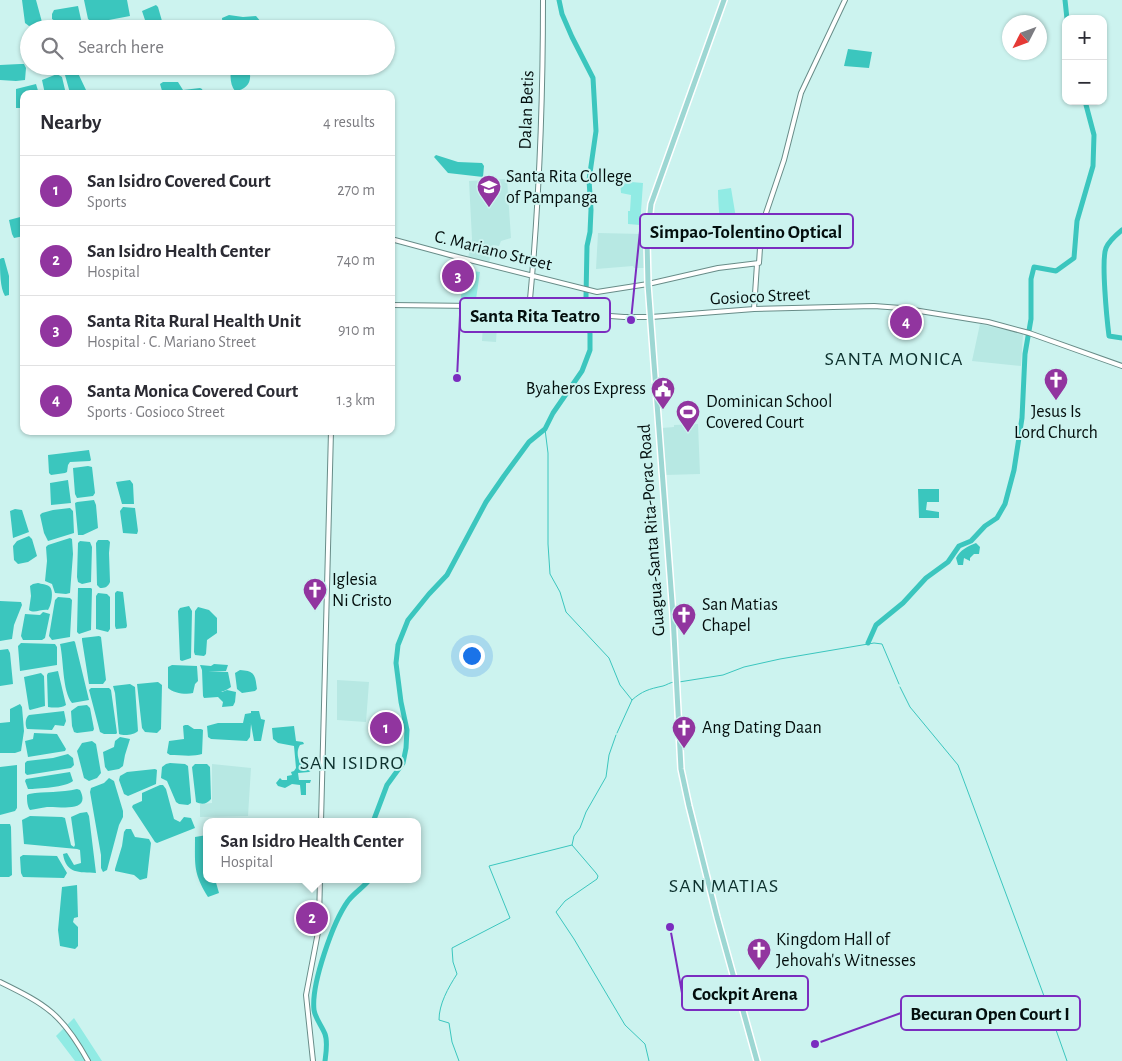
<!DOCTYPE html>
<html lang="en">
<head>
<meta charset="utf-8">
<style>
	:root { --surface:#fff; --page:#f7f7f7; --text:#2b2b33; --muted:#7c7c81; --line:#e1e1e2; --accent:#91359f }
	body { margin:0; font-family:"Alegreya Sans",sans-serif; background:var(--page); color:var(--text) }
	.controls { position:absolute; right:15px; top:15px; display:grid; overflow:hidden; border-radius:10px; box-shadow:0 1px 4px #0004 }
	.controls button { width:45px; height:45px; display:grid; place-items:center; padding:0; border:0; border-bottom:1px solid var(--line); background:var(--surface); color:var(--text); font:25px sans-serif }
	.compass { position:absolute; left:1002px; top:15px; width:45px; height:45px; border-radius:50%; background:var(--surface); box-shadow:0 1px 4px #0004; rotate:228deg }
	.you { position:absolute; left:471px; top:655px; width:18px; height:18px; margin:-12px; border:4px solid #fff; border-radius:50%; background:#1a73e8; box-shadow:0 0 0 8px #1a73e833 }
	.badge { display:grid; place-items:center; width:32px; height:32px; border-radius:50%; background:var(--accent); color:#fff; font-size:16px; font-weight:700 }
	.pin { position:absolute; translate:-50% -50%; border:2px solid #fff; box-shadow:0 1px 5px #0006 }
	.popup { position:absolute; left:203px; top:818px; width:218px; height:65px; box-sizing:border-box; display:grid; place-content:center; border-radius:10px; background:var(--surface); filter:drop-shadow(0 1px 4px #0005); font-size:16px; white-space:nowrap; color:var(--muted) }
	.popup b { font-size:19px; color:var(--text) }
	.popup::after { content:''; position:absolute; left:50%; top:100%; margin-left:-10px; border:10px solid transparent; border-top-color:var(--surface) }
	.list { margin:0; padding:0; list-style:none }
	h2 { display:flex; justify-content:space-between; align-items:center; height:65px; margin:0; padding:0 20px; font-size:21px }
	h2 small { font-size:16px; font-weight:400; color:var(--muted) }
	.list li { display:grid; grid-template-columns:32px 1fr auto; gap:15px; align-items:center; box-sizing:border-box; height:70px; padding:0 20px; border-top:1px solid var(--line) }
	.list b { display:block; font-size:19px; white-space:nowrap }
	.list p { margin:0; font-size:16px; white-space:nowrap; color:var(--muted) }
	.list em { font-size:16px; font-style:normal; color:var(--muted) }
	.icon { flex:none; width:28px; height:28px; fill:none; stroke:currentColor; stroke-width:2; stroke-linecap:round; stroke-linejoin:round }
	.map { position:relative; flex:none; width:1122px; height:1061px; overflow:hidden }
	.search { position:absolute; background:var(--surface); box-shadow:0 1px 4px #0004; left:20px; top:20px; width:375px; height:55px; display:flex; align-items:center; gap:12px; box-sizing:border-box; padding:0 18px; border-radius:28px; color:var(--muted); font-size:19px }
	.panel { position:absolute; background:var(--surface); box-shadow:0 1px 4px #0004; left:20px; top:90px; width:375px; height:345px; border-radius:10px }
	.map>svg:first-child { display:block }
	.built { fill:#b7e8e3 }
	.green { fill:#91ebe4 }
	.forest { fill:#3ac6be }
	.water { fill:#3bc6be }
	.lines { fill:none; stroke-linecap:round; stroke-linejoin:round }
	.stream { stroke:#3bc6be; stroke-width:1 }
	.river { stroke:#3bc6be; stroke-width:5 }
	.minor-casing { stroke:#688c88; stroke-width:6 }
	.major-casing { stroke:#fff; stroke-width:8 }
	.minor { stroke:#fff; stroke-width:4 }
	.major { stroke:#9dd7d3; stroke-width:5 }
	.labels { text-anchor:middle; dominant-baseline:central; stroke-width:4; stroke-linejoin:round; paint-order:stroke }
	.street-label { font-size:18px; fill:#030e0d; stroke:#ccf3ef }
	.poi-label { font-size:18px; fill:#030e0d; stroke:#ccf3ef; text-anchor:start }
	.quarter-label { font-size:20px; letter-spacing:1px; fill:#0c302d; stroke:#ccf3ef }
	.leader { fill:none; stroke:#7b2cbf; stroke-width:2 }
	.callout-dot { fill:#7b2cbf; stroke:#ccf3ef; stroke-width:2 }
	.callout { fill:#ccf3ef; stroke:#7b2cbf; stroke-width:2 }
	.callout-label { font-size:19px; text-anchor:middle; font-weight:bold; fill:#030e0d }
</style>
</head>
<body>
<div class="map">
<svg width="1122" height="1061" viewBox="0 0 1122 1061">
	<rect width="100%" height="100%" fill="#ccf3ef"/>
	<!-- built -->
	<path class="built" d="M507,179L511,238L501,241L499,246L493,245L489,263L468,258L472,239L469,181Z
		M598,233L643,234L645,268H634L633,266L596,269Z
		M484,309L498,310L496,342L482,341Z
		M980,324L1023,334L1021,366L972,361Z
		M698,424L700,474L665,475L662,428L674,427V425Z
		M337,680L369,682L366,722L337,720Z
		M212,764L251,768L248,816L200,817V804L212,803Z"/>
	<!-- green -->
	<path class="green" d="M620,181L643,183L640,225L628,224V211H630L631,195L621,193Z
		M731,188L737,224L720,223C719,211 718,201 718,190Z
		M465,270L480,272L475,306L460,303Z
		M74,1018L102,1061H75L56,1036Z"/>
	<!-- forest -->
	<path class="forest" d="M918,489H939V502H927L926,510L939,512V518H919Z
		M214,664L228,665L226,671H208L222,692L227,690L236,692L235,702L233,706L222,707L223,702L218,697L204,698L203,696L202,670L200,665L211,666Z
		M251,711H259L261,719L265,720L261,741H254L251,724L243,723L245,714L251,713Z
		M294,726L296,741L303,742L304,744L300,745C296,751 298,758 300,763L308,760V765L306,766V770H312L309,772L298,773L299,780H311L310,783H306V795H301L300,785L292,784L285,788L278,786L276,783L280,778L282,780H287V776L292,775L291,772L294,771L296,768L294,746L278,743L273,739L272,728Z"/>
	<!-- water -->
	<path class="water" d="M22,0H36L42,22L29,26L25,23Z
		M84,0H127L130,16L93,23L88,19Z
		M156,5L158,7L162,21L148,25L146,23L142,11Z
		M78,6L82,24L81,25L72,26L65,20L55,21L52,19V14L54,10Z
		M229,15L243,17L256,16L267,29H223L222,18Z
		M848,49L872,52L869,68L844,66Z
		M20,64H24L26,68L25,80L16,81L0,80V65Z
		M233,66H247C254,78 249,90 235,91C230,85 229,73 233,66Z
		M73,71H77L86,90L84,93H70L65,75Z
		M57,74L62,77L66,94H45L42,80Z
		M163,82H178L183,90L200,88L202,89L204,94H163L160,84Z
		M36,84L39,94H24V108H16V89Z
		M436,155L458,162L482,163L484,166L483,177L448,173L434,157Z
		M24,216V236L14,238L12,234L9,220Z
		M2,258H4L9,276V295L5,296C0,288 0,271 0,259Z
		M89,450L91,460L90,461L70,462L68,465L67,472L65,473L51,475L49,473L48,455Z
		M88,466L92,467L95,493L93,496L77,498L75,494L73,468Z
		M68,480L71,503L51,505L50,483Z
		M130,480L133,484L134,504H122L116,482Z
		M94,500L96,505L98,528L83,535H78L75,503L77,502Z
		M123,507L135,508L138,531L137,534L123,533L120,511Z
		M70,508L73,511L74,533L48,541L44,533L40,515L42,513L53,510Z
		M15,509L22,510L29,532L13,538L10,511Z
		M29,536L32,539L37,556L28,562L18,564L14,560L13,546L17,541Z
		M70,538L72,539L73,554L70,593L66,594L55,593L52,584L45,581L47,561L46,547L48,545Z
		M98,540H108L110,542L109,553L110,582C108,587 105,588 100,588L97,585L96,543Z
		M80,541L90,542L92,547L91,582L82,584L78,582L77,577L78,543Z
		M976,543L980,547L979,554H974L970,558V561L964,558L963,565H958L956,558C960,550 968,546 976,543Z
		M38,583C41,584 47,584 50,587C54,592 51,606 48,610C41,609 34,614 29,610L31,596L30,586L33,584Z
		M78,588H91L92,589L91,630L79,634L77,632Z
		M117,591L123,592L127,626L126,628L116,629L115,626V593Z
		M98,593L107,594L110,597V629L108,632L96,629V596Z
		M58,597L70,598L72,600L70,637L52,640L49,636L55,600Z
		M0,601L21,602L22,605L14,625L12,639L0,641Z
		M189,606L192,611L191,658L182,661L180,660L178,611L180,608Z
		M198,607L209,610L217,618V633L207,640L206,654L204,656L195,655L194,652L195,611Z
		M43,612L50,614L45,638L42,640H23L21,636L25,614L40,615Z
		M99,636L101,637L106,680L103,684H89L82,640V638Z
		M74,641L75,642L89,700L72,703C62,690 64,661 60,644Z
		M21,643L55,644L57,647V665L20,671L18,646Z
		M8,649L10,653L13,684L0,686V650Z
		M172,665L197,666L198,681L195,684L193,693C186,695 173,693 168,688V667Z
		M240,670C256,671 255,676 257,689L255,691L242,693L237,689L235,673Z
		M58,671L66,705C62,708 54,708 48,707L47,675L48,673Z
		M208,671L228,672L231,687C223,693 214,694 205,689Z
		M41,673L44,676L45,706L30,710L29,709L24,677Z
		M158,682L162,685L161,729L157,733L145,732L142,728L137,684Z
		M130,684L135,687L138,731C134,735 124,736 119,734L115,693L113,686Z
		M91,688H109L111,690L117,733L116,734H104L100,732L89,690Z
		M20,704L22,707L24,731L21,751L15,753H0V723L10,722V709Z
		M87,705L90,708L94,729L93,731L77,733L74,732L72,726L71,711L78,706Z
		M64,711L66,721L64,726L55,725L52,730L27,729C25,725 25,718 29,715Z
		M218,723H249L251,724L250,737L247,741L211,739L208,737L207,726Z
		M185,725H188L194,729H201L203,730L202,754C193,757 180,755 170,755L167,753L169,741L184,739L183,726Z
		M34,733L57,734L66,749L65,751L28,757L25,741L33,739Z
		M120,737L130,739L125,755L123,766L119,769L108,771L105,767L103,752L114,747L115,741Z
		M92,741L96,744L101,773L97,778L89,781L84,778L77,751L82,743Z
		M68,754L73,758L74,765L71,768L27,775L25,773V763L27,761L53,758Z
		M170,763L185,764L188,766L191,800V803L188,805L179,804L176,802L167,781L161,778L162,767L166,764Z
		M195,764H207L210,767L211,799C207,804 202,805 196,802L192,767Z
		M17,765V808L15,811L0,815V767Z
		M155,769L157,770L156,784L128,796L124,794L119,780L120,776L127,772Z
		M70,772L73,781C67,787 37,789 28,789L25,781L26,779Z
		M109,778L114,781L123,811V817L119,825L107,870L103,872L101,868V855L90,792L91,788L104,783Z
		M160,785H163L166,789L174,819L180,822L184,817L191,818L195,828L157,843L155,842L132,807L133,805L142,801V793Z
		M77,789L80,790C92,814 58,806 47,807C41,808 36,809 30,810C27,806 27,800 27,795L29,794C45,791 61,793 77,789Z
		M87,812L89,816L96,873C79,872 66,874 63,854L67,853L74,865L81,863L80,850L77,849L24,844L22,820L30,816L62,817L65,818L71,845L74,847L75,845L71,817L80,813Z
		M0,824H10L11,827L12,875L9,877H0Z
		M126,829H131L135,837L149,839L151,843L147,878L140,880L134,875L115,871V869L122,846L124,832Z
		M207,835V879H215L219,893L208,897C193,873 195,865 195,837Z
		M23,855L57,856L67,873L64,878L23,877L21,873L20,857Z
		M77,885L78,917L74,918L73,922L78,927V946L75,949L60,946L58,930L62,887Z"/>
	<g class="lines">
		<!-- stream -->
		<path class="stream" d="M545,429L548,453V544L550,574L560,592L566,612L609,658L620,685L632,700L617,733
			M679,682L723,675L744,667L780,659L874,643L882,644L899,684
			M900,687L910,707L958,765L1044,996L1067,1061
			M632,700C642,691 649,689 663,686C667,685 670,682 675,682
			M616,735L609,755L606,777L586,812L580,828L574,836L572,845L596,873L598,876L597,879L565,901L556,912L574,939L625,1025L645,1044L649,1061
			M459,1061L452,1042L449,1023L439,1020C439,1004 448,988 457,974L453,962L452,948L510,918L489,866L572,845"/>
		<!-- river -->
		<path class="river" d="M1065,0L1067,19
			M1122,230C1116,235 1109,241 1106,248C1101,260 1107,320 1109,336L1122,338
			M868,643L876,625L903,603L926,578L948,562L959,546L971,541L985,526L997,518L1005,504L1014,470L1022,418L1025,354L1031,319V279L1034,267L1056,271L1074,258L1077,221L1093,166L1094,135L1085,101
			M373,822L387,785L403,763L406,748L407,730L401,702L396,663L398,645L408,620L429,594L447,575L486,502L504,476L529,442L545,429L553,413L582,371L590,350V334L586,297L587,246L590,232L591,210L589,180L596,131L593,78L572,37L562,14L559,0
			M325,1061C326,1053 328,1042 325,1034C322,1026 315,1018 314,1010C311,984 333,922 348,901C355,892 364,887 370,879"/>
		<defs>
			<path id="minor" d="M391,239L450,255L597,292L648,284L718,268L759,263L761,233L764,219L784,160L801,93L845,0
				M391,305L475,306L624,317H651L754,309L874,306L901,308L988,322L1029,333L1122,366
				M754,309L757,264
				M529,310C539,207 543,103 543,0
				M321,822L331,431
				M0,982C47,1005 62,1014 88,1061
				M313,1061L306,995L319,927L317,922L319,920L320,879"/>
			<path id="major" d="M724,0L651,204L647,240L648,284L673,615L681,769L689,806L717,917L757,1061"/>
		</defs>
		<!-- minor casing -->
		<use href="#minor" class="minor-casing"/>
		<!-- major casing -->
		<use href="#major" class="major-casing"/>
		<!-- minor -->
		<use href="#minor" class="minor"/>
		<!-- major -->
		<use href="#major" class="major"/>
	</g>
	<!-- icons -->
	<defs>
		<symbol id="university-pin" viewBox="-11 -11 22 30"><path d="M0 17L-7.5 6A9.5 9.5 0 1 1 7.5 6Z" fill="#91359f" stroke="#ccf3ef"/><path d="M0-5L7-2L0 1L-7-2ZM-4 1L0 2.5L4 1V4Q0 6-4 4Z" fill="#fff"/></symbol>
		<symbol id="church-pin" viewBox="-11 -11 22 30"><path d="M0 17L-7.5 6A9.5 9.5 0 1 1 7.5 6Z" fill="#91359f" stroke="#ccf3ef"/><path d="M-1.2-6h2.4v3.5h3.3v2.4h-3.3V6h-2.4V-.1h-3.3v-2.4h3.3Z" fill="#fff"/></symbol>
		<symbol id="civic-pin" viewBox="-11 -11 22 30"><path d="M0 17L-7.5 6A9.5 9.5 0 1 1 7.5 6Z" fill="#91359f" stroke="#ccf3ef"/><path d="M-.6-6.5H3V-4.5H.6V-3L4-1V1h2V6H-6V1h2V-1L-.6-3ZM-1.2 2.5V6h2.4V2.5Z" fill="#fff"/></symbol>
		<symbol id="stadium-pin" viewBox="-11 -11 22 30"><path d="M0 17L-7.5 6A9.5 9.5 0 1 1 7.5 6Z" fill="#91359f" stroke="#ccf3ef"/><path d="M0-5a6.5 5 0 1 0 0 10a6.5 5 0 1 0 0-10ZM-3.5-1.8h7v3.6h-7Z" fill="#fff"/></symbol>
	</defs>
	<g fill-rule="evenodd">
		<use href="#university-pin" x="475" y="173" width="28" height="38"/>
		<use href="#church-pin" x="1042" y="366" width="28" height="38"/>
		<use href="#civic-pin" x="649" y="375" width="28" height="38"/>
		<use href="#stadium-pin" x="674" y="398" width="28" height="38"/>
		<use href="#church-pin" x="301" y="576" width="28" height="38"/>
		<use href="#church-pin" x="670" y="601" width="28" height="38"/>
		<use href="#church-pin" x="670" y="714" width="28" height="38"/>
		<use href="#church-pin" x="745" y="936" width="28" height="38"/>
	</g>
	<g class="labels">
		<!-- street labels -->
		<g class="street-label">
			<text transform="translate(527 110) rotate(-88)">Dalan Betis</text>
			<text transform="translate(493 251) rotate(14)">C. Mariano Street</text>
			<text transform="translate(760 297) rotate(-3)">Gosioco Street</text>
			<text transform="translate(652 530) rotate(-94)">Guagua-Santa Rita-Porac Road</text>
		</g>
		<!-- poi labels -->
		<g class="poi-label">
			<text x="506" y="177">Santa Rita College<tspan x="506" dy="21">of Pampanga</tspan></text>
			<text x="646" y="389" text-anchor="end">Byaheros Express</text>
			<text x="706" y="402">Dominican School<tspan x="706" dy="21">Covered Court</tspan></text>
			<text x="1056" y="412" text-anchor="middle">Jesus Is<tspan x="1056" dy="21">Lord Church</tspan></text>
			<text x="332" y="580">Iglesia<tspan x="332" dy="21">Ni Cristo</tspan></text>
			<text x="702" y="605">San Matias<tspan x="702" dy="21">Chapel</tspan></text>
			<text x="702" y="728">Ang Dating Daan</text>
			<text x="776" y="940">Kingdom Hall of<tspan x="776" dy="21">Jehovah's Witnesses</tspan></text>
		</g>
		<!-- quarter labels -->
		<g class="quarter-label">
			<text x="894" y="359">SANTA MONICA</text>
			<text x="352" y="763">SAN ISIDRO</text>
			<text x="724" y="886">SAN MATIAS</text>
		</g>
	</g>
	<!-- callouts -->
	<path class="leader" d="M631 320L640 231M457 378L460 315M670 927L682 993M815 1044L901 1013"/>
	<g class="callout-dot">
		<circle cx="631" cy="320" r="5"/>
		<circle cx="457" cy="378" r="5"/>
		<circle cx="670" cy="927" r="5"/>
		<circle cx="815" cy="1044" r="5"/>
	</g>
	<g class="callout">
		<rect x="640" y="214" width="213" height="34" rx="5"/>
		<rect x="460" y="298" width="150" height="34" rx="5"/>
		<rect x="682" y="976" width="126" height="34" rx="5"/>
		<rect x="901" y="996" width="179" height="34" rx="5"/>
	</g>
	<g class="callout-label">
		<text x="746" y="238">Simpao-Tolentino Optical</text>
		<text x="535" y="322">Santa Rita Teatro</text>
		<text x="745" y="1000">Cockpit Arena</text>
		<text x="990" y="1020">Becuran Open Court I</text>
	</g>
</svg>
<div class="controls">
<button>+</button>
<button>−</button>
</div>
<svg class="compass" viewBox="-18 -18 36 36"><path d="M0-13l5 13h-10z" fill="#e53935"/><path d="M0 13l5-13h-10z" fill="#7c7c81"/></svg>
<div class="you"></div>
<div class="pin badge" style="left:386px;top:728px">1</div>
<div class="pin badge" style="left:312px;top:918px">2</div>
<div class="popup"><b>San Isidro Health Center</b>Hospital</div>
<div class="pin badge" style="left:458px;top:276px">3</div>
<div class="pin badge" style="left:906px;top:322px">4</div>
<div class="search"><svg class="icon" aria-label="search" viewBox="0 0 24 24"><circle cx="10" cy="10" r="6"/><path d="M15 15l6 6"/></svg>Search here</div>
<section class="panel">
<h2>Nearby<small>4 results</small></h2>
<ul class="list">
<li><span class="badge">1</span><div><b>San Isidro Covered Court</b><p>Sports</p></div><em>270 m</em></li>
<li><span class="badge">2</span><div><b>San Isidro Health Center</b><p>Hospital</p></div><em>740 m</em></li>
<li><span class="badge">3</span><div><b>Santa Rita Rural Health Unit</b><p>Hospital · C. Mariano Street</p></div><em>910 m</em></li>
<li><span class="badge">4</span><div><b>Santa Monica Covered Court</b><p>Sports · Gosioco Street</p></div><em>1.3 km</em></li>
</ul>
</section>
</div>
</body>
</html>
